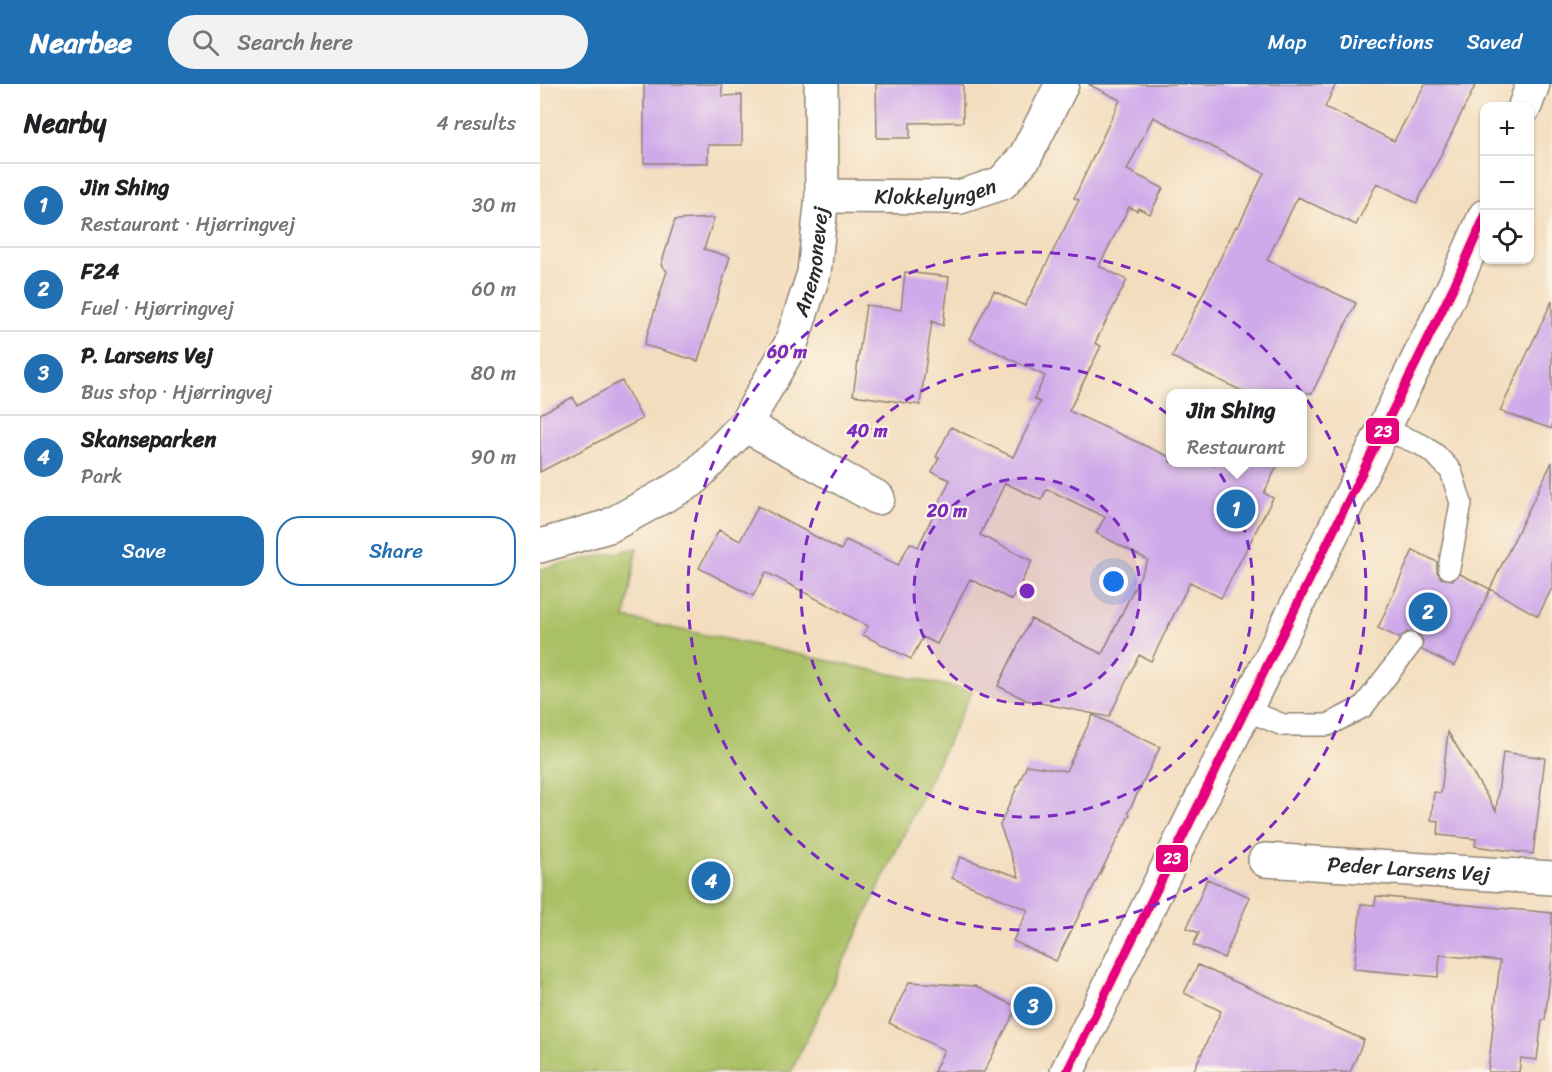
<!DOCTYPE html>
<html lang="en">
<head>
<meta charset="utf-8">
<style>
	:root { --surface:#fff; --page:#f2f2f2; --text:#202124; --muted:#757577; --line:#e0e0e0; --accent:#1f6fb2 }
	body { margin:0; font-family:Sriracha,sans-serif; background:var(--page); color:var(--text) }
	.controls { position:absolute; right:18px; top:18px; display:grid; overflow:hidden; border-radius:12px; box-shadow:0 2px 4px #0004 }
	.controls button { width:54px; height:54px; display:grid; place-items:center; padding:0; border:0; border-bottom:2px solid var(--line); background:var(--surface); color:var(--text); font:30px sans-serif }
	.you { position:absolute; left:574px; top:498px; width:21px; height:21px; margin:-15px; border:4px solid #fff; border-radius:50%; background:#1a73e8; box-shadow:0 0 0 9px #1a73e833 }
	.badge { display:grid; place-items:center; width:39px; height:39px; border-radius:50%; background:var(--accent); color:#fff; font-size:20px; font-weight:700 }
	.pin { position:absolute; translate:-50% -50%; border:3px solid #fff; box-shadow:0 2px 6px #0006 }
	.popup { position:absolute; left:626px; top:305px; width:141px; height:78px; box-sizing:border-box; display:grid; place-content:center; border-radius:12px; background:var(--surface); filter:drop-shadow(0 2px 4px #0005); font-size:20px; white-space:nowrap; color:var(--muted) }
	.popup b { font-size:22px; color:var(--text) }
	.popup::after { content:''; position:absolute; left:50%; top:100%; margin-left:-12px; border:12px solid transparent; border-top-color:var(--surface) }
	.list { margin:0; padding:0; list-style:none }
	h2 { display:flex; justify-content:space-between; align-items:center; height:78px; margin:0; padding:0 24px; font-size:26px }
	h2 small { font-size:20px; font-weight:400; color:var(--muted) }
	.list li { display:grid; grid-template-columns:39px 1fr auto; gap:18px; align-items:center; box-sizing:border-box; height:84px; padding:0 24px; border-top:2px solid var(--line) }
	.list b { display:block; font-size:22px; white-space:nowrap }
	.list p { margin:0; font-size:20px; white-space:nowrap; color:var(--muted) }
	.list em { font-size:20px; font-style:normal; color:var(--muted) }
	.actions { display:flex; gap:12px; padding:18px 24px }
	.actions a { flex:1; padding:14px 0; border:2px solid var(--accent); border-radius:24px; text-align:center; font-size:21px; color:var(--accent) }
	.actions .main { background:var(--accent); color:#fff }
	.icon { flex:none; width:33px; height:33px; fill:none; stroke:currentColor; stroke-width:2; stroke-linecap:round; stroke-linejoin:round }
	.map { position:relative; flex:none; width:1012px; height:988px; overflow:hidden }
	header { display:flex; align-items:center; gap:36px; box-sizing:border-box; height:84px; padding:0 30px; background:var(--accent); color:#fff }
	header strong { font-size:28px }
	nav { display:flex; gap:33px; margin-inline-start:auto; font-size:21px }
	.search { width:420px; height:54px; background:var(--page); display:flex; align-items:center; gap:15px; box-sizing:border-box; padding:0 21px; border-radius:33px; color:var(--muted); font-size:22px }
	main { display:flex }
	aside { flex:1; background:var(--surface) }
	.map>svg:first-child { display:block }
	.green { fill:#aac065; stroke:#6a7648; stroke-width:1.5 }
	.building { fill:#cfa9ea }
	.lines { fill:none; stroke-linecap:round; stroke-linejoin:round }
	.lane-casing { stroke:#8f8474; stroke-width:24 }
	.street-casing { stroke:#8f8474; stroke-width:36 }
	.secondary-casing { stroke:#8f8474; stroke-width:36 }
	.lane { stroke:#fff; stroke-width:21 }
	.street { stroke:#fff; stroke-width:33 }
	.secondary { stroke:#fff; stroke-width:33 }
	.bus-1-casing { stroke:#fcf5e5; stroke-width:14 }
	.bus-1 { stroke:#e5007d; stroke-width:9 }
	.ring { fill:none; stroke:#7b2cbf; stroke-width:3; stroke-dasharray:10 8 }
	.labels { text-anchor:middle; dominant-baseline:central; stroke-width:4.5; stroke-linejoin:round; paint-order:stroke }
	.street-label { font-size:21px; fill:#2b2b2b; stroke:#fcf5e5 }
	.centre { fill:#7b2cbf; stroke:#fcf5e5; stroke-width:3 }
	.ring-label { font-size:18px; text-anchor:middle; font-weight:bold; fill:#7b2cbf; stroke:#fcf5e5; stroke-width:4.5; stroke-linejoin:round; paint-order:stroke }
	.line-badge { stroke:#fcf5e5; stroke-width:2 }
	.badge-label { font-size:16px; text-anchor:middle; font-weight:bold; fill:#fff }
</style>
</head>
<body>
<header>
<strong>Nearbee</strong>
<div class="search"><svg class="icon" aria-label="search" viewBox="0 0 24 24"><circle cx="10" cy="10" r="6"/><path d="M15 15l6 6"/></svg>Search here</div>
<nav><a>Map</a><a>Directions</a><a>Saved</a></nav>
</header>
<main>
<aside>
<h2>Nearby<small>4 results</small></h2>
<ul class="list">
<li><span class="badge">1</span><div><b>Jin Shing</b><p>Restaurant · Hjørringvej</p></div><em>30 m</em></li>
<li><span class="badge">2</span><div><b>F24</b><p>Fuel · Hjørringvej</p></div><em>60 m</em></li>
<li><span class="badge">3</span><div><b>P. Larsens Vej</b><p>Bus stop · Hjørringvej</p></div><em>80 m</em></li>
<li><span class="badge">4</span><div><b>Skanseparken</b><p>Park</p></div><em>90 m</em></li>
</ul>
<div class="actions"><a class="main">Save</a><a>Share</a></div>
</aside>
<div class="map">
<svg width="1012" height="988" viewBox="0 0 1012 988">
	<rect width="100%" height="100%" fill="#fcf5e5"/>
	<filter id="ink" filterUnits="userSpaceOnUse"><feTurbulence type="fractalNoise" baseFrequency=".0167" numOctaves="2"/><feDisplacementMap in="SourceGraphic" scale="12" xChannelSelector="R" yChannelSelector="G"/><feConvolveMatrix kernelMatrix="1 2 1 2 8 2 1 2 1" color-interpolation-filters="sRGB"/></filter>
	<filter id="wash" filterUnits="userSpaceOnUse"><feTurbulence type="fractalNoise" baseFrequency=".008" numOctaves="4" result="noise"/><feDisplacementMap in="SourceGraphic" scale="24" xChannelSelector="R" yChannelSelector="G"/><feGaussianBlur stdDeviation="1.35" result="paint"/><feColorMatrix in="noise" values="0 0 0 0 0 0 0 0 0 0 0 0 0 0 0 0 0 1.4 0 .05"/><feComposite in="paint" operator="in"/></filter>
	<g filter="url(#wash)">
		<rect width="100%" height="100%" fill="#f3ddbe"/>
		<!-- green -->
		<path class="green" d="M97,464L85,534L432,607L251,988H0V485Z"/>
		<g id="blocks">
			<!-- building -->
			<path class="building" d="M104,0H182V12L202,11V61H168V79H104Z
				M336,0H423V38L370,39V54H337Z
				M548,0H796L785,23L854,57L885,0H936L877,119L837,99L816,141L758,113L727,176L816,219L772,309H706L632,273L696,142L698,143L724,89L613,33L587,86L623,104L610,130L598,124L597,127L589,123L559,182L587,196L555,259L561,262L529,327L630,373V378H739L724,409L733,414L681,514L650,498L611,577L599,571L569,633L486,616L458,602L491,535L562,570L608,476L556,449L565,433L507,405L501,416L465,399L440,451L492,477L472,516L430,495L397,560L383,553L371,575L323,551L328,542L226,488L213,512L159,484L179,446L200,457L218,422L301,466L306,456L358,481L370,459L378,463L410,396L392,388L399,374L396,373L411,343L473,373L500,318L494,315L505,292L430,255L454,207L485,222L539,116L534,114L580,16Z
				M174,134L164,165L190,173L158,277L104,261L127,187L121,181L135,136Z
				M365,188L409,193L403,242L392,237L380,321L313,311L326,221L361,226Z
				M1012,217V345L960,327Z
				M82,297L102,335L0,388V330L33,313L37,321Z
				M1012,378V504L998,532L950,505Z
				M873,466L897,478V488L901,494L913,496L920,490L950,505L915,582L882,566L883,556L878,550L867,548L859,554L838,544Z
				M553,631L620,663L588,729L590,730L516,877L473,857L488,826L412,794L420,773L479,793L460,741L487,681L526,687Z
				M908,648L956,727L963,668L1005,674L993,770L935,762L936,755L898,751L899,737L891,736L894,708L901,709Z
				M667,795L710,813L684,874L653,861L659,849L647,844Z
				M836,812L1012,829V874L1005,936H1002L997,976L981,974L979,988H948L960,877L900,871L898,893L814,885L821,820L835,821Z
				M658,881L824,956L810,988H653L681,927L644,909Z
				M369,898L435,902L477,923L444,988H394L404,966L349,939Z"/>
		</g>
	</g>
	<g filter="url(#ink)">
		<use href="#blocks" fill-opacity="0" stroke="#8f8474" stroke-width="1.5"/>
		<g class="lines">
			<defs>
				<path id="lane" d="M844,345L882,361L896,371L911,387L921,419L909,484
					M706,626L743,641H788L823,623L871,560"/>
				<g id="street">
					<path id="s1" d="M282,112L420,113L462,99L485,73L522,0"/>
					<path d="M205,341L338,414"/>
					<path id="s2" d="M0,462L69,442L151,397L205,341L251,260L274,189L282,112L281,0"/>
					<path id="s3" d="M725,776L1012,794"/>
				</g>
				<path id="secondary" d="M985,22L993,0
					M527,988L914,202L945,132"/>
			</defs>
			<!-- lane casing -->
			<use href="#lane" class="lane-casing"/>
			<!-- street casing -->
			<use href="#street" class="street-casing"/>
			<!-- secondary casing -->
			<use href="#secondary" class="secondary-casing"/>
			<!-- lane -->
			<use href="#lane" class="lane"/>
			<!-- street -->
			<use href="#street" class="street"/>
			<!-- secondary -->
			<use href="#secondary" class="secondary"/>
			<defs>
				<path id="bus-1" d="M527,988L914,202L945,132"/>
			</defs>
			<!-- bus-1 casing -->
			<use href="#bus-1" class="bus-1-casing"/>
			<!-- bus-1 -->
			<use href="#bus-1" class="bus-1"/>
		</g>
	</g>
	<!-- distance rings -->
	<circle cx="487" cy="507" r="113" fill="#7b2cbf" fill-opacity=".12"/>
	<g class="ring">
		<circle cx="487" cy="507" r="113"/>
		<circle cx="487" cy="507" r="226"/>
		<circle cx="487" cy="507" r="339"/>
	</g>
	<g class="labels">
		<!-- street labels -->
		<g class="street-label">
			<text stroke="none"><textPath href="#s1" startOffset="114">Klokkelyngen</textPath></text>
			<text stroke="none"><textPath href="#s2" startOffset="422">Anemonevej</textPath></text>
			<text stroke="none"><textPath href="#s3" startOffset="144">Peder Larsens Vej</textPath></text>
		</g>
	</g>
	<circle cx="487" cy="507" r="9" class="centre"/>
	<g class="ring-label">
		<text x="247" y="274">60 m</text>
		<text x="327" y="353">40 m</text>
		<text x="407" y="433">20 m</text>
	</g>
	<g class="line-badge">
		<rect x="825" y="333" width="35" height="28" rx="6" fill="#e5007d"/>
		<rect x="615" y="760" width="34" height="29" rx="6" fill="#e5007d"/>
	</g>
	<g class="badge-label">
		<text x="843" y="353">23</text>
		<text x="632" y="780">23</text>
	</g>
</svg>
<div class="controls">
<button>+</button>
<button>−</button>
<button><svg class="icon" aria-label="locate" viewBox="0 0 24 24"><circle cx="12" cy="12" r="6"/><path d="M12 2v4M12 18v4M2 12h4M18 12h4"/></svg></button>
</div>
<div class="you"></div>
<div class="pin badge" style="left:696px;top:425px">1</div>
<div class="popup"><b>Jin Shing</b>Restaurant</div>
<div class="pin badge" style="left:888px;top:528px">2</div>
<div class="pin badge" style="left:493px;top:922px">3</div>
<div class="pin badge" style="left:171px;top:797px">4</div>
</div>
</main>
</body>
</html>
